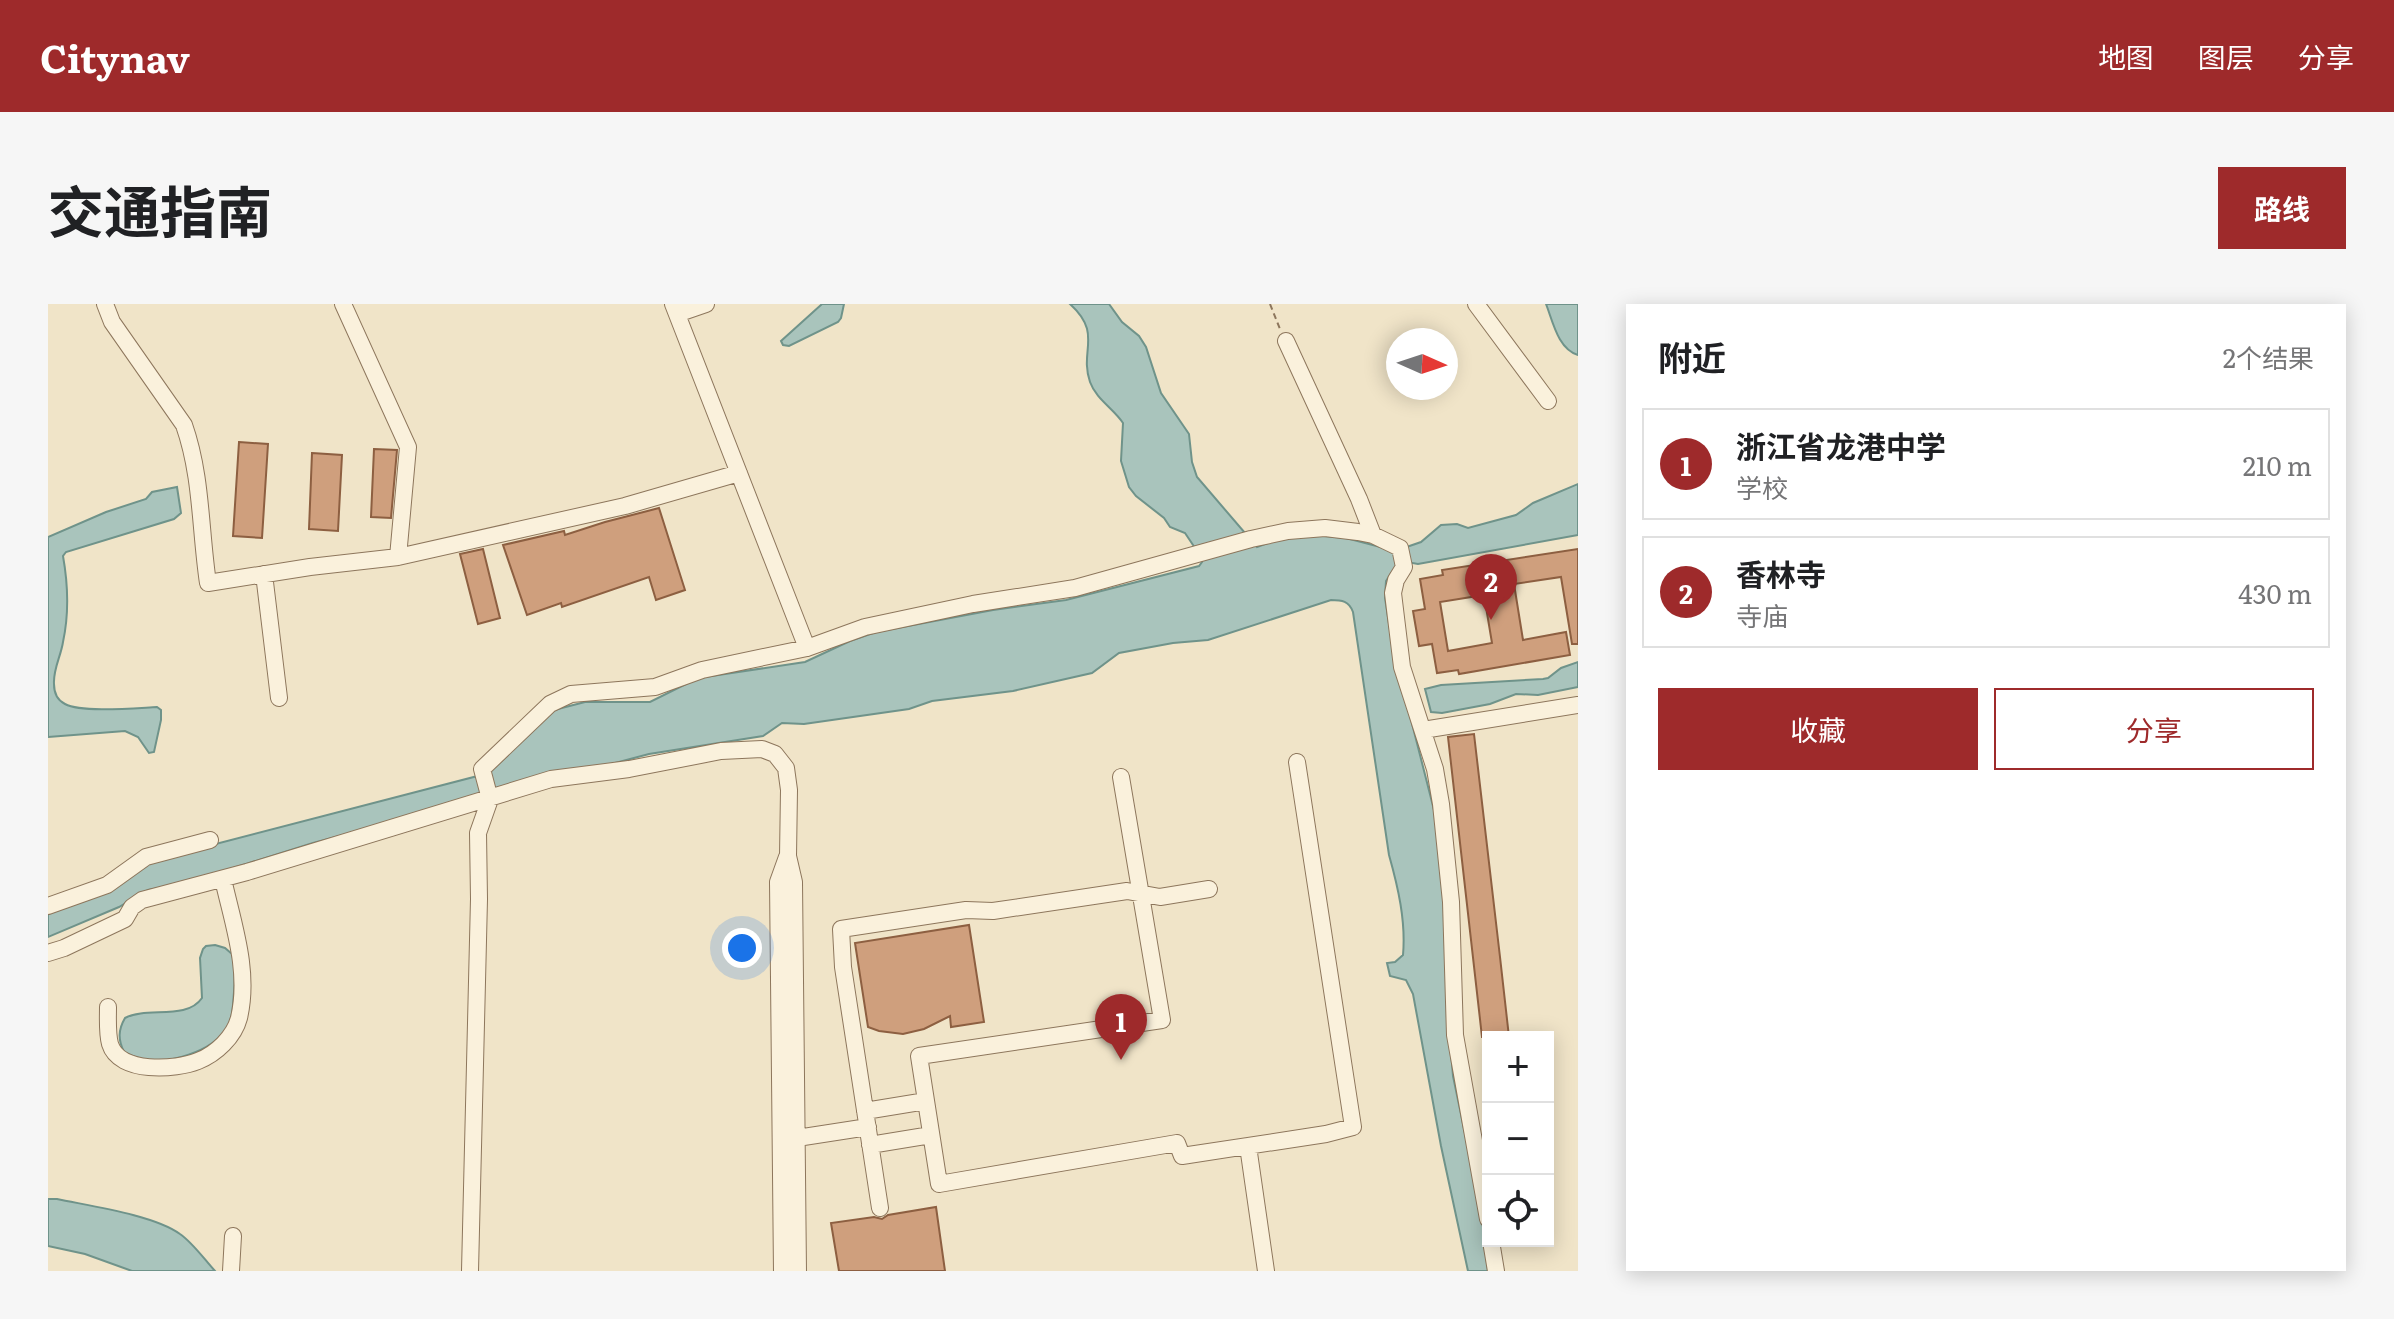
<!DOCTYPE html>
<html lang="zh">
<head>
<meta charset="utf-8">
<style>
	:root { --surface:#fff; --page:#f6f6f6; --text:#202124; --muted:#757577; --line:#e0e0e0; --accent:#9e2a2b }
	body { margin:0; font-family:Literata,"Noto Sans SC",serif; background:var(--page); color:var(--text) }
	.controls { position:absolute; right:24px; bottom:24px; display:grid; overflow:hidden; border-radius:0px; box-shadow:0 4px 20px #0003 }
	.controls button { width:72px; height:72px; display:grid; place-items:center; padding:0; border:0; border-bottom:2px solid var(--line); background:var(--surface); color:var(--text); font:40px sans-serif }
	.compass { position:absolute; left:1338px; top:24px; width:72px; height:72px; border-radius:50%; background:var(--surface); box-shadow:0 4px 20px #0003; rotate:93deg }
	.you { position:absolute; left:694px; top:644px; width:28px; height:28px; margin:-20px; border:6px solid #fff; border-radius:50%; background:#1a73e8; box-shadow:0 0 0 12px #1a73e833 }
	.badge { display:grid; place-items:center; width:52px; height:52px; border-radius:50%; background:var(--accent); color:#fff; font-size:26px; font-weight:700 }
	.pin { position:absolute; translate:-50% -66px; filter:drop-shadow(0 2px 4px #0008) }
	.pin::after { content:''; position:absolute; top:42px; width:28px; height:24px; background:inherit; clip-path:polygon(0 0,100% 0,50% 100%) }
	.list { margin:0; padding:0; list-style:none }
	h2 { display:flex; justify-content:space-between; align-items:center; height:104px; margin:0; padding:0 32px; font-size:34px }
	h2 small { font-size:26px; font-weight:400; color:var(--muted) }
	.list li { display:grid; grid-template-columns:52px 1fr auto; gap:24px; align-items:center; box-sizing:border-box; height:112px; margin:0 16px 16px; padding:0 16px; border:2px solid var(--line); border-radius:0px }
	.list b { display:block; font-size:30px; white-space:nowrap }
	.list p { margin:0; font-size:26px; white-space:nowrap; color:var(--muted) }
	.list em { font-size:26px; font-style:normal; color:var(--muted) }
	.actions { display:flex; gap:16px; padding:24px 32px }
	.actions a { flex:1; padding:18px 0; border:2px solid var(--accent); border-radius:0px; text-align:center; font-size:28px; color:var(--accent) }
	.actions .main { background:var(--accent); color:#fff }
	.icon { flex:none; width:44px; height:44px; fill:none; stroke:currentColor; stroke-width:2; stroke-linecap:round; stroke-linejoin:round }
	.map { position:relative; flex:none; width:1530px; height:967px; overflow:hidden; border-radius:0px }
	header { display:flex; align-items:center; gap:48px; box-sizing:border-box; height:112px; padding:0 40px; background:var(--accent); color:#fff }
	header strong { font-size:38px }
	nav { display:flex; gap:44px; margin-inline-start:auto; font-size:28px }
	.intro { display:flex; align-items:center; justify-content:space-between; box-sizing:border-box; height:192px; padding:0 48px }
	h1 { margin:0; font-size:56px }
	.button { padding:20px 36px; border-radius:0px; background:var(--accent); color:#fff; font-size:28px; font-weight:700 }
	main { display:flex; gap:48px; padding:0 48px }
	aside { flex:1; background:var(--surface); border-radius:0px; box-shadow:0 4px 20px #0003 }
	.map>svg:first-child { display:block }
	.water { fill:#a9c4bc; stroke:#6f938a; stroke-width:2 }
	.building { fill:#cf9f7d; stroke:#8d5f41; stroke-width:2; fill-rule:evenodd }
	.lines { fill:none; stroke-linecap:round; stroke-linejoin:round }
	.minor-casing { stroke:#8d765c; stroke-width:18 }
	.path { stroke:#8d765c; stroke-width:2; stroke-dasharray:6 4; stroke-linecap:butt }
	.minor { stroke:#faf1dc; stroke-width:16 }
</style>
</head>
<body>
<header>
<strong>Citynav</strong>
<nav><a>地图</a><a>图层</a><a>分享</a></nav>
</header>
<div class="intro"><h1>交通指南</h1><a class="button">路线</a></div>
<main>
<div class="map">
<svg width="1530" height="967" viewBox="0 0 1530 967">
	<rect width="100%" height="100%" fill="#f0e4c8"/>
	<!-- water -->
	<path class="water" d="M774,0H796L793,14L790,18L741,42L735,41L733,37Z
		M1022,0H1061L1074,18L1091,32L1098,43L1113,89L1141,130L1144,158L1149,173L1209,243L1238,232L1254,230L1298,234L1340,245L1350,246L1373,238L1393,221L1409,220L1420,224L1468,211L1485,199L1530,180V231L1370,260L1359,258L1344,268L1338,277L1337,294L1349,371L1357,392L1387,510L1394,564L1398,636V687L1405,772L1433,906L1440,967H1420L1393,842L1365,690L1358,676L1342,672L1339,659L1347,658L1355,651C1358,617 1350,583 1341,551L1305,308C1301,297 1294,296 1283,296L1160,336L1125,339L1071,349L1044,369L965,387L884,397L861,405L756,420L734,419L715,432L601,450L265,539L134,580L100,586L71,603L0,633V606L110,555L441,469L506,406L537,398H602L650,374L757,358L802,337L828,328L945,306L1018,296L1151,262L1154,258L1153,253L1137,229L1122,223L1116,214L1088,192L1081,183L1073,157L1075,119C1066,105 1048,95 1042,78C1031,46 1055,30 1022,0Z
		M1498,0H1530V51C1510,45 1505,18 1498,0Z
		M129,183L133,209L126,215L18,248L15,252C20,280 21,310 15,338C13,352 5,365 6,380C6,388 9,396 17,400C34,409 88,404 109,403L113,406V416L106,448L101,449L90,433L77,427L0,433V233L58,208L98,195L104,188Z
		M1530,358V383L1490,391L1468,390L1442,400L1394,409L1383,408L1377,385L1393,381L1495,375L1500,374L1513,364Z
		M167,641L177,644L184,650C187,661 187,676 186,688C185,700 185,714 179,724C165,747 119,762 94,755C88,754 82,751 76,748C70,736 70,726 77,714C99,702 138,717 154,694L152,654L155,645L158,642Z
		M0,895H9C42,902 106,911 132,930C145,939 156,955 167,967H84L37,950L0,942Z"/>
	<!-- building -->
	<path class="building" d="M191,138L220,140L214,234L185,232Z
		M326,145L349,146L343,214L323,213Z
		M264,149L294,151L290,227L261,225Z
		M611,204L637,286L608,296L601,273L514,303L513,299L479,311L455,241L516,227L517,231L557,218Z
		M435,245L452,314L430,320L412,250Z
		M1530,245V340H1524L1513,273L1466,280L1475,336L1518,328L1522,351L1411,370L1410,366L1389,369L1384,340L1371,342L1365,307L1377,305L1372,275L1395,271L1394,266ZM1436,291L1444,339L1400,347L1392,298Z
		M1426,430L1452,653L1461,733H1434L1400,433Z
		M921,621L936,718L903,723L902,712L876,725L855,730L831,727L820,723L807,639Z
		M888,903L897,967H791L783,919L826,913L834,915L840,911Z"/>
	<g class="lines">
		<defs>
			<path id="minor" d="M57,0L64,18L136,121C154,172 152,226 160,279L262,263L350,253L577,202L691,169
				M295,0L360,143L350,253
				M625,0L759,344
				M1428,0L1500,97
				M629,10L658,0
				M1238,37L1311,195L1325,231
				M216,270L231,394
				M1375,426L1530,401
				M1073,473L1114,716L871,752L891,880L1129,839L1134,852L1278,830L1305,823L1249,458
				M0,602L59,581L98,553L162,536
				M0,649L16,644L77,615L84,603L94,596L199,568L503,475L581,465L673,447L714,445L727,450L738,464L741,486L740,552L746,578L750,967
				M60,703C60,714 59,729 62,740C71,770 128,766 150,757C168,750 186,733 191,714C202,667 185,620 175,575
				M817,807L878,797
				M749,834L820,823
				M822,841L883,831
				M1200,842L1218,967
				M832,904L795,663L793,625L918,606L945,607L1079,587L1112,593L1161,585
				M1443,937L1448,967
				M183,967L185,932
				M422,967L431,595L430,529L442,495L434,465L502,400L523,390L607,383L654,366L759,344L817,323L925,300L1027,284L1203,235L1240,227L1277,224L1310,228L1325,231L1352,244L1356,263L1348,276L1345,289L1354,363L1387,465L1393,500L1403,598L1407,731L1440,915
				M734,967L730,578L739,553"/>
		</defs>
		<!-- minor casing -->
		<use href="#minor" class="minor-casing"/>
		<!-- path -->
		<path class="path" d="M1222,0L1232,25"/>
		<!-- minor -->
		<use href="#minor" class="minor"/>
	</g>
</svg>
<div class="controls">
<button>+</button>
<button>−</button>
<button><svg class="icon" aria-label="locate" viewBox="0 0 24 24"><circle cx="12" cy="12" r="6"/><path d="M12 2v4M12 18v4M2 12h4M18 12h4"/></svg></button>
</div>
<svg class="compass" viewBox="-18 -18 36 36"><path d="M0-13l5 13h-10z" fill="#e53935"/><path d="M0 13l5-13h-10z" fill="#757577"/></svg>
<div class="you"></div>
<div class="pin badge" style="left:1073px;top:756px">1</div>
<div class="pin badge" style="left:1443px;top:316px">2</div>
</div>
<aside>
<h2>附近<small>2个结果</small></h2>
<ul class="list">
<li><span class="badge">1</span><div><b>浙江省龙港中学</b><p>学校</p></div><em>210 m</em></li>
<li><span class="badge">2</span><div><b>香林寺</b><p>寺庙</p></div><em>430 m</em></li>
</ul>
<div class="actions"><a class="main">收藏</a><a>分享</a></div>
</aside>
</main>
</body>
</html>
